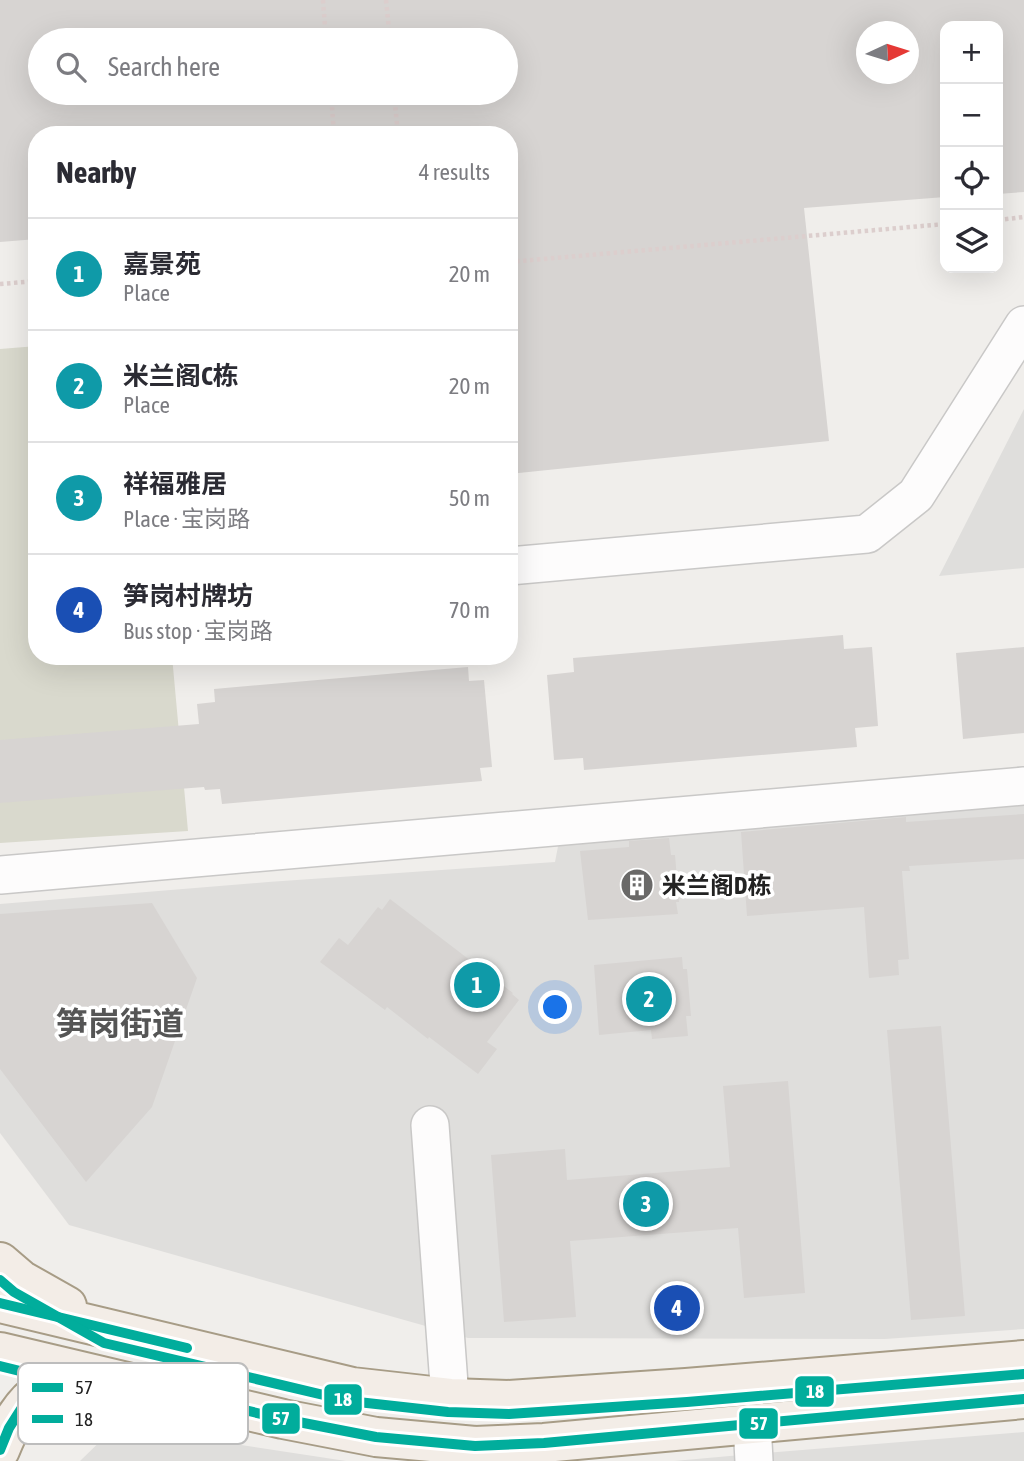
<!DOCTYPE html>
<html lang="en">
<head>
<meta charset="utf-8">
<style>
	:root { --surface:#fff; --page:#f7f7f7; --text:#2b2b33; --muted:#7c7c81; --line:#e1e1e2; --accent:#b45309 }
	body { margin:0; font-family:"Asap Condensed","Noto Sans SC",sans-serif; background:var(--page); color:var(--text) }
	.controls { position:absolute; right:21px; top:21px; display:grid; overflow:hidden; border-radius:14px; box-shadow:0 7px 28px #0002 }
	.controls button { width:63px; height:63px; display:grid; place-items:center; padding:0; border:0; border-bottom:2px solid var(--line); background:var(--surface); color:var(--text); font:35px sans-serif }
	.compass { position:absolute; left:856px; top:21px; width:63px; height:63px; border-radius:50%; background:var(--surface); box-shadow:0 7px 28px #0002; rotate:86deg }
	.you { position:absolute; left:556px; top:1008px; width:24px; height:24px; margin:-18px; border:5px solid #fff; border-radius:50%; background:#1a73e8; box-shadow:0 0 0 10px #1a73e833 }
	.badge { display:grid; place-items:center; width:46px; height:46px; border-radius:50%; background:var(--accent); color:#fff; font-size:23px; font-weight:700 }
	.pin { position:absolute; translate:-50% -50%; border:4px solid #fff; box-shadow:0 2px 7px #0006 }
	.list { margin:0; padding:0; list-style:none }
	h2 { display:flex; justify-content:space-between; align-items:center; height:91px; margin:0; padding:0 28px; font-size:30px }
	h2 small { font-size:23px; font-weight:400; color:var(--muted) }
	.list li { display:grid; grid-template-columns:46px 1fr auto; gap:21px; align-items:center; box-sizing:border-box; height:112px; padding:0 28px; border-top:2px solid var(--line) }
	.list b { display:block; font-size:26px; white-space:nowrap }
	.list p { margin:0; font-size:23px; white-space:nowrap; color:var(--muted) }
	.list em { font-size:23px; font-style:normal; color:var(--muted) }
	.icon { flex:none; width:38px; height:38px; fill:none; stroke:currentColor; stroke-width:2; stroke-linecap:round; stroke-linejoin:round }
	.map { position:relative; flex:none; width:1024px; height:1461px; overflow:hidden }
	.search { position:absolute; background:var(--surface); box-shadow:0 7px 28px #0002; left:28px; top:28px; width:490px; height:77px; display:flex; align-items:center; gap:18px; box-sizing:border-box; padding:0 24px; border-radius:38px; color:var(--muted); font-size:26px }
	.panel { position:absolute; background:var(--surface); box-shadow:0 7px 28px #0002; left:28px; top:126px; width:490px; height:539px; border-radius:28px }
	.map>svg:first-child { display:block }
	.residential { fill:#dfdedc }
	.construction { fill:#d9d9cd }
	.building { fill:#d7d4d2; fill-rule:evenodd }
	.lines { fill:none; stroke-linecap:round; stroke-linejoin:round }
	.minor-casing { stroke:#c9c8c7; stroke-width:40 }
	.major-casing { stroke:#a79c86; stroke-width:42 }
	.path { stroke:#dccecd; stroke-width:4.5; stroke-dasharray:3.5 3.5; stroke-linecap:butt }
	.minor { stroke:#fdfcfc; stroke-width:37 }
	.major { stroke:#f3ede7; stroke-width:38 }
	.bus-1-casing { stroke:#fff; stroke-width:16 }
	.bus-2-casing { stroke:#fff; stroke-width:16 }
	.bus-1 { stroke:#01ad9c; stroke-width:10 }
	.bus-2 { stroke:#01ad9c; stroke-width:10 }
	.labels { text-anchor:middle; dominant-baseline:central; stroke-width:7; stroke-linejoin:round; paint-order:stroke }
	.poi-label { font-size:24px; font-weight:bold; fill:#222; stroke:#fff; text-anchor:start }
	.district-label { font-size:32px; font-weight:bold; fill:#555; stroke:#fff }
	.key { fill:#fff; stroke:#bdbdbd; stroke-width:2 }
	.key-label { font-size:19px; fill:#222 }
	.line-badge { stroke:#fff; stroke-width:2.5 }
	.badge-label { font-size:19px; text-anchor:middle; font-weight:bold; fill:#fff }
</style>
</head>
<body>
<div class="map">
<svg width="1024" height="1461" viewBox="0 0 1024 1461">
	<rect width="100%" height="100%" fill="#f0eeeb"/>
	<!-- residential -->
	<path class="residential" d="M1024,409V568L939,576Z
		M1024,801V1329L885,1339L468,1338L69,1225L0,1133V904L268,882L555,862L560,836Z
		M116,1426L346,1461H80Z
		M1024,1432V1461H674L752,1454Z"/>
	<!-- construction -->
	<path class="construction" d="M37,346V656H172L188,831L0,843V349Z"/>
	<!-- building -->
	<path class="building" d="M0,0H1024V192L998,194V26H945V197L804,208L829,441L509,474V135H37V239L0,242ZM866,32H908V74H866ZM40,40H506V93H40Z
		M843,635L844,649L872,647L878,726L855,728L857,747L584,770L583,758L554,760L547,675L574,672L573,658Z
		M1024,647V733L963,739L956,653Z
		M468,667L469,681L484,680L492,767L480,768L482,781L222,804L220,789L205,790L204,787L0,803V740L199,724L197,704L215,702L214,689Z
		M1024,814V859L909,866L910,871H902L909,959L898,960L899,975L869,978L864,907L747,916L741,832L906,817V822Z
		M669,838L671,855H675L679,902H676L678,914L588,920L580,851L629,847V841Z
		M390,899L513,993L512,994L519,1000L487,1042L497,1049L478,1074L429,1037L428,1039L387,1007L385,1010L320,962L339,938L348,945L378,907L382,910Z
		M152,903L197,978L152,1107L86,1182L0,1069V914Z
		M682,957L683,969H687L691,1016H686L688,1036L652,1039L651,1030L599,1035L594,965Z
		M941,1026L965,1316L911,1320L887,1030Z
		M788,1081L805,1293L744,1298L738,1228L570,1241L576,1317L504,1322L491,1155L565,1149L567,1180L730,1167L723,1086Z"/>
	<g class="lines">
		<defs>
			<path id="minor" d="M509,566L867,534L916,495L1024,325
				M0,875L1024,786
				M430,1125L450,1398
				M752,1423L754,1461"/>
			<path id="major" d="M0,1262L21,1280L67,1306
				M0,1303L352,1387L450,1398L508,1400L686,1388L1024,1360
				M0,1352L283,1419L376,1437L475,1446L544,1443L1024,1399
				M0,1450C9,1428 20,1403 42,1390C56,1382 76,1382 92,1381"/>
		</defs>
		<!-- minor casing -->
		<use href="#minor" class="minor-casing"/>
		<!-- major casing -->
		<use href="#major" class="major-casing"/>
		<!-- path -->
		<path class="path" d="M323,0L326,40
			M386,0L390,40
			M331,93L334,135
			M394,93L398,135
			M998,220L1024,217
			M509,262L945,224
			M0,284L37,281"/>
		<!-- minor -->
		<use href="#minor" class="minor"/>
		<!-- major -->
		<use href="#major" class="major"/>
		<defs>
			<path id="bus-1" d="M0,1303L187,1348
				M0,1450L9,1428L23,1406L43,1390L68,1383L115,1380L283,1419L376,1437L475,1446L544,1443L1024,1399"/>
			<path id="bus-2" d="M0,1280L14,1292L104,1343L349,1401L448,1412L509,1414L687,1402L1024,1374
				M0,1366L150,1403"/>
		</defs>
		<!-- bus-1 casing -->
		<use href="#bus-1" class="bus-1-casing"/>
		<!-- bus-2 casing -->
		<use href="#bus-2" class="bus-2-casing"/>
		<!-- bus-1 -->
		<use href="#bus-1" class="bus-1"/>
		<!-- bus-2 -->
		<use href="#bus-2" class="bus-2"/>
	</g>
	<!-- icons -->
	<defs>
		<symbol id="building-disc" viewBox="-11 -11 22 22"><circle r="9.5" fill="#6a6968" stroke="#fff"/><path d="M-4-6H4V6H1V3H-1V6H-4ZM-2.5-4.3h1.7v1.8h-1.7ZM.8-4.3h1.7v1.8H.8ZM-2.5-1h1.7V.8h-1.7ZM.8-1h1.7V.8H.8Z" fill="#fff"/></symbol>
	</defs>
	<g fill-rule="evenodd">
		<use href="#building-disc" x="618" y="866" width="38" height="38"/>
	</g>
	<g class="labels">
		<!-- poi labels -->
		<g class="poi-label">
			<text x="662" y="885">米兰阁D栋</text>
		</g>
		<!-- district labels -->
		<g class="district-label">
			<text x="120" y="1023">笋岗街道</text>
		</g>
	</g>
	<!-- legend -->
	<rect x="18" y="1363" width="230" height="81" rx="10" class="key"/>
	<rect x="32" y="1383" width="31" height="9" fill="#01ad9c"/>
	<rect x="32" y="1415" width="31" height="8" fill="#01ad9c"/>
	<g class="key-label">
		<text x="75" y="1394">57</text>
		<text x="75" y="1426">18</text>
	</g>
	<g class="line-badge">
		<rect x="794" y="1375" width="41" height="33" rx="7" fill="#01ad9c"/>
		<rect x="323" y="1383" width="40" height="33" rx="7" fill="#01ad9c"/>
		<rect x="261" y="1402" width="40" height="33" rx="7" fill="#01ad9c"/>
		<rect x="738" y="1407" width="41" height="33" rx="7" fill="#01ad9c"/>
	</g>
	<g class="badge-label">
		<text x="815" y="1398">18</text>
		<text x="343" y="1406">18</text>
		<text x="281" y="1425">57</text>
		<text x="759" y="1430">57</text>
	</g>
</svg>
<div class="controls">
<button>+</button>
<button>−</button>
<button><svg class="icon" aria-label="locate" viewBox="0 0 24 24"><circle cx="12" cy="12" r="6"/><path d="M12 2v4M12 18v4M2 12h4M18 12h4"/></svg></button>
<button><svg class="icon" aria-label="layers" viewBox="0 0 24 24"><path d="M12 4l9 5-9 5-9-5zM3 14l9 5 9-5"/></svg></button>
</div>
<svg class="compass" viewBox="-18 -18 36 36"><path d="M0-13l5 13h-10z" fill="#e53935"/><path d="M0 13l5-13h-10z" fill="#7c7c81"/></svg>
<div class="you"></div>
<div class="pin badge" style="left:477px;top:985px;background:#0f9aa8">1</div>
<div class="pin badge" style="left:649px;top:999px;background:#0f9aa8">2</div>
<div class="pin badge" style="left:646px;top:1204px;background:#0f9aa8">3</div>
<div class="pin badge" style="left:677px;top:1308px;background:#1a4fb4">4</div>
<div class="search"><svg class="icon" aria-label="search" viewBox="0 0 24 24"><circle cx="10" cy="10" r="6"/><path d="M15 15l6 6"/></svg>Search here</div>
<section class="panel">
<h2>Nearby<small>4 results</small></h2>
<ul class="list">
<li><span class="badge" style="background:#0f9aa8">1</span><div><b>嘉景苑</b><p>Place</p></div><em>20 m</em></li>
<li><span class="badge" style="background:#0f9aa8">2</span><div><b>米兰阁C栋</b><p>Place</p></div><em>20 m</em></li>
<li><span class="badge" style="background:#0f9aa8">3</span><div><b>祥福雅居</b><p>Place · 宝岗路</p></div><em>50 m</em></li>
<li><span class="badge" style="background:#1a4fb4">4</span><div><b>笋岗村牌坊</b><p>Bus stop · 宝岗路</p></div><em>70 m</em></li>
</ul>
</section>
</div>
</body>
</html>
